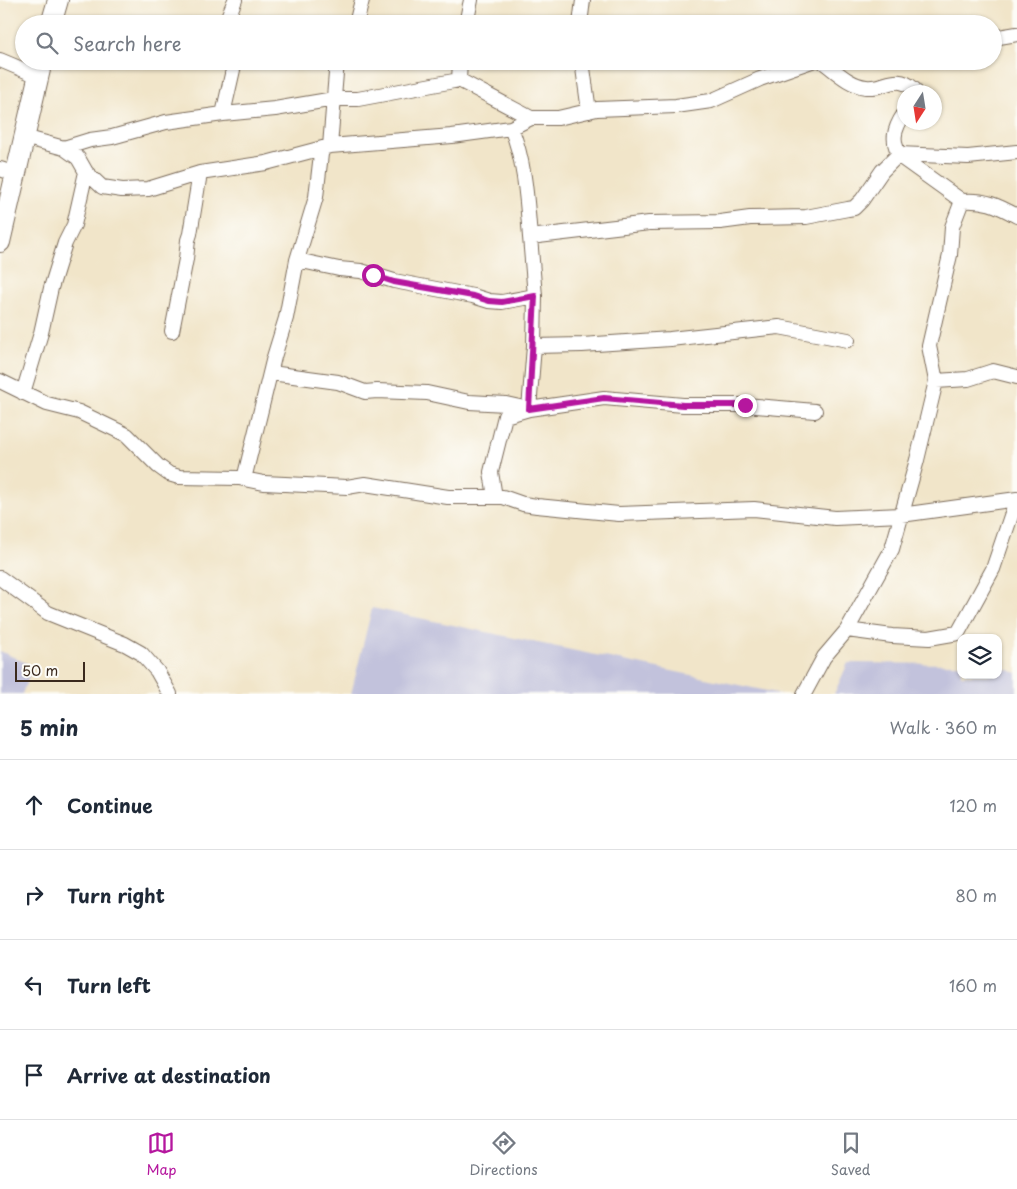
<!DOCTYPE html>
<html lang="en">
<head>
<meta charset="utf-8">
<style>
	:root { --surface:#fff; --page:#f2f2f3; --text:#1f2937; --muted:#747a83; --line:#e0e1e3; --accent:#b5179e }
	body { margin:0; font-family:"Playpen Sans",sans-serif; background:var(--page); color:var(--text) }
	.controls { position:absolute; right:15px; bottom:15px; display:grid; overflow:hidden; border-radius:10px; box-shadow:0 1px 4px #0004 }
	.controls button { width:45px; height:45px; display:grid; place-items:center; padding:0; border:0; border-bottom:1px solid var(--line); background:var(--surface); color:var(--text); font:25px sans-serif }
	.compass { position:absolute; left:897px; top:85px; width:45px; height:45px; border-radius:50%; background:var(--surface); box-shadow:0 1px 4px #0004; rotate:192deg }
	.scale { position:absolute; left:15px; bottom:12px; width:70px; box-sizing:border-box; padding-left:5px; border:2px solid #3b2a1e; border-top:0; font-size:14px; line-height:18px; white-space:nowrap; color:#3b2a1e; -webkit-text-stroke:4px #fdfcf7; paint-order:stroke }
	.stop { position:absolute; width:15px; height:15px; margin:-11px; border:4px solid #b5179e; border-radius:50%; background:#fff }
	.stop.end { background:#b5179e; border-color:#fff; box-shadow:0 1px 5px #0008 }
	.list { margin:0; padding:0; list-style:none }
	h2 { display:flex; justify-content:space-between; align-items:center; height:65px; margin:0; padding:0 20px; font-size:21px }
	h2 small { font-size:16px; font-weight:400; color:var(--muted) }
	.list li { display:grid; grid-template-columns:32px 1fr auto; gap:15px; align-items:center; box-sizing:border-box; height:90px; padding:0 20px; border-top:1px solid var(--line) }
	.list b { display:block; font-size:19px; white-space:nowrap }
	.list em { font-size:16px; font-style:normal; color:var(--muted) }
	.icon { flex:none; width:28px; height:28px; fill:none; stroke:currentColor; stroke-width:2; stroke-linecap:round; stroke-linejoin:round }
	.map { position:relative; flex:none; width:1017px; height:694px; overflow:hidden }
	.search { position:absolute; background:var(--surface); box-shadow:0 1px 4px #0004; left:15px; right:15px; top:15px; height:55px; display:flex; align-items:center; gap:12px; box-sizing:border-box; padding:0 18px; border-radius:28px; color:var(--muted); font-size:19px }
	.sheet { height:425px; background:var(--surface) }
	nav { display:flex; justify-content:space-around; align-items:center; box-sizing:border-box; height:70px; border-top:1px solid var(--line); background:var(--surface); font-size:14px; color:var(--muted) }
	nav a { display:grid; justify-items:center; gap:2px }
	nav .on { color:var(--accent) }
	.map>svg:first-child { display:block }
	.industrial { fill:#c2c2dc }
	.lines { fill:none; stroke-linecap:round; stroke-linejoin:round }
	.minor-casing { stroke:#7b6b5a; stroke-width:16 }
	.highway-casing { stroke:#7b6b5a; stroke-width:22 }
	.minor { stroke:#fff; stroke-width:14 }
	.highway { stroke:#fff; stroke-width:20 }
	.route { stroke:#b5179e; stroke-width:6 }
</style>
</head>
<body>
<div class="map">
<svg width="1017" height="694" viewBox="0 0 1017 694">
	<rect width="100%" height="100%" fill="#fdfcf7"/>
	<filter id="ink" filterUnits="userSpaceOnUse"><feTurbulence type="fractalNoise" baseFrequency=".02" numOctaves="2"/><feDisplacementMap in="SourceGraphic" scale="10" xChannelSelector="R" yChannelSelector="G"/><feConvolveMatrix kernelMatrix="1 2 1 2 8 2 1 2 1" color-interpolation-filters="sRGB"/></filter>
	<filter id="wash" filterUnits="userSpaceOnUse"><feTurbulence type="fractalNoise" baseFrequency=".0096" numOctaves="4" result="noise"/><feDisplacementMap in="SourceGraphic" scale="20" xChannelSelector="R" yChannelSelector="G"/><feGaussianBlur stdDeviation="1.12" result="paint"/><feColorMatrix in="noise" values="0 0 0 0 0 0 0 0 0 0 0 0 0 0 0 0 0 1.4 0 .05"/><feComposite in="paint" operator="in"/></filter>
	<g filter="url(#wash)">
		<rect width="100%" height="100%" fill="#f1e5c9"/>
		<!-- industrial -->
		<path class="industrial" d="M372,608L781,694H351Z
			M0,651L33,666L22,694H0Z
			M848,663L961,664V675H998V666L1017,673V694H834Z"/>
	</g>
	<g filter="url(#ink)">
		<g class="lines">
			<defs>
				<path id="minor" d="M227,24L228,17L235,0
					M356,24L362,0
					M466,24L471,0
					M580,24L583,0
					M993,38L1017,34
					M0,60L38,76
					M460,61L459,80L531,118
					M582,61L589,111
					M822,61C836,71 849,85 866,87C886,89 895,73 914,89L915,92
					M223,114L275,109L334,99H358L459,80
					M904,114C894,129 890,142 902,158L962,201C984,199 997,205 1017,216
					M511,128C525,161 527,201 530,237L649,223L720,222L750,218L806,217L848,209L854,208L862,200L882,171L899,154L968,157L1017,152
					M24,137L64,148L78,158L86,172L102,187L122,190L148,189L200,173L266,163L330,146L452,136L511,128L531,118H558L597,109L676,106L711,101L760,79L812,61
					M330,146L337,61
					M64,148L90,140L112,137L166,122L223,114L235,61
					M0,169L16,174
					M530,237L535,296L534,346L582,345L670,339L779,327L848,340
					M297,260L339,269L361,271L394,281L473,296L489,301L502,302L535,296
					M172,331L186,259L188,240L190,234L200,173
					M271,373L338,382L365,392L377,391L427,393L469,402L506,404L529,409L534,346
					M0,381L47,404L79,412L127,435L158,466L169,474L179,477L239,478L264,483L347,487L365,484L448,497H503L523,504L537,506L619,514L754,509L835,518L901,515L1017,499
					M936,381L968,379L993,371L1017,377
					M23,393L41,333L51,288L65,243L74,225L86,172
					M244,479L274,357L286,318L297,260L316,197L321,154L323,149
					M495,497L491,472L505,416L529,409L604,398L683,405H745L815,411
					M0,578L48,613L125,644L141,653L157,671L170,694
					M847,630L892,636L929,638L958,633L993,569L1013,510L1017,506
					M804,694L824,657L847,630L892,549L917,460L936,381L929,346L950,255L952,227L962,201"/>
				<path id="highway" d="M51,24L58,0
					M0,242L42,61"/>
			</defs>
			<!-- minor casing -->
			<use href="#minor" class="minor-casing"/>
			<!-- highway casing -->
			<use href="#highway" class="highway-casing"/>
			<!-- minor -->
			<use href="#minor" class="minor"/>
			<!-- highway -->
			<use href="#highway" class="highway"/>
		</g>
	</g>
	<g class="lines" filter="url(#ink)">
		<!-- route -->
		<path class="route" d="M373,275L394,282L473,296L489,301L502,302L535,296L529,409L604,398L683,405H745"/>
	</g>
</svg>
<div class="controls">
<button><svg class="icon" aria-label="layers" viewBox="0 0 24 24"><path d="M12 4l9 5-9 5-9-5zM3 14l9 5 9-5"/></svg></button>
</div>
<svg class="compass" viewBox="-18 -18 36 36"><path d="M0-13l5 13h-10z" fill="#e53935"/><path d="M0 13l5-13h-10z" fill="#747a83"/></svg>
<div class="scale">50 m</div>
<div class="stop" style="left:373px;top:275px"></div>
<div class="stop end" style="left:745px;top:405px"></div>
<div class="search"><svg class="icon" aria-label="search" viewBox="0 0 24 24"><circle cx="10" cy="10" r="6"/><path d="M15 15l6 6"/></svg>Search here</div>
</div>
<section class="sheet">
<h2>5 min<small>Walk · 360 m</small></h2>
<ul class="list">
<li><svg class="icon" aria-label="ahead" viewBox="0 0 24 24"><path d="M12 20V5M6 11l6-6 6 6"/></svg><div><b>Continue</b></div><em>120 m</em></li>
<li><svg class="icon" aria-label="right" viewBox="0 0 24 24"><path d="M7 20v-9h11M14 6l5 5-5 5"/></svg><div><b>Turn right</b></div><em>80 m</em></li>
<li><svg class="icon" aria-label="left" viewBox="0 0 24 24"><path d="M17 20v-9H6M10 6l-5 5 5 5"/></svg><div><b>Turn left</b></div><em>160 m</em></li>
<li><svg class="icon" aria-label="arrive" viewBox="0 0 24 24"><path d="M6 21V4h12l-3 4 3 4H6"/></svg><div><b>Arrive at destination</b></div></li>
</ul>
</section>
<nav>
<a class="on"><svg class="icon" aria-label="map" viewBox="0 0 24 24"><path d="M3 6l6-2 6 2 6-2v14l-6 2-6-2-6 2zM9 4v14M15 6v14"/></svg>Map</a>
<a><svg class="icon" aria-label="directions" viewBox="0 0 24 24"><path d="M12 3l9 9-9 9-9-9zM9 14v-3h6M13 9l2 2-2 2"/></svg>Directions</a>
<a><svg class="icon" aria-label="saved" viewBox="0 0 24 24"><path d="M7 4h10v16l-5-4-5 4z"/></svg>Saved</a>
</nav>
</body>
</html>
